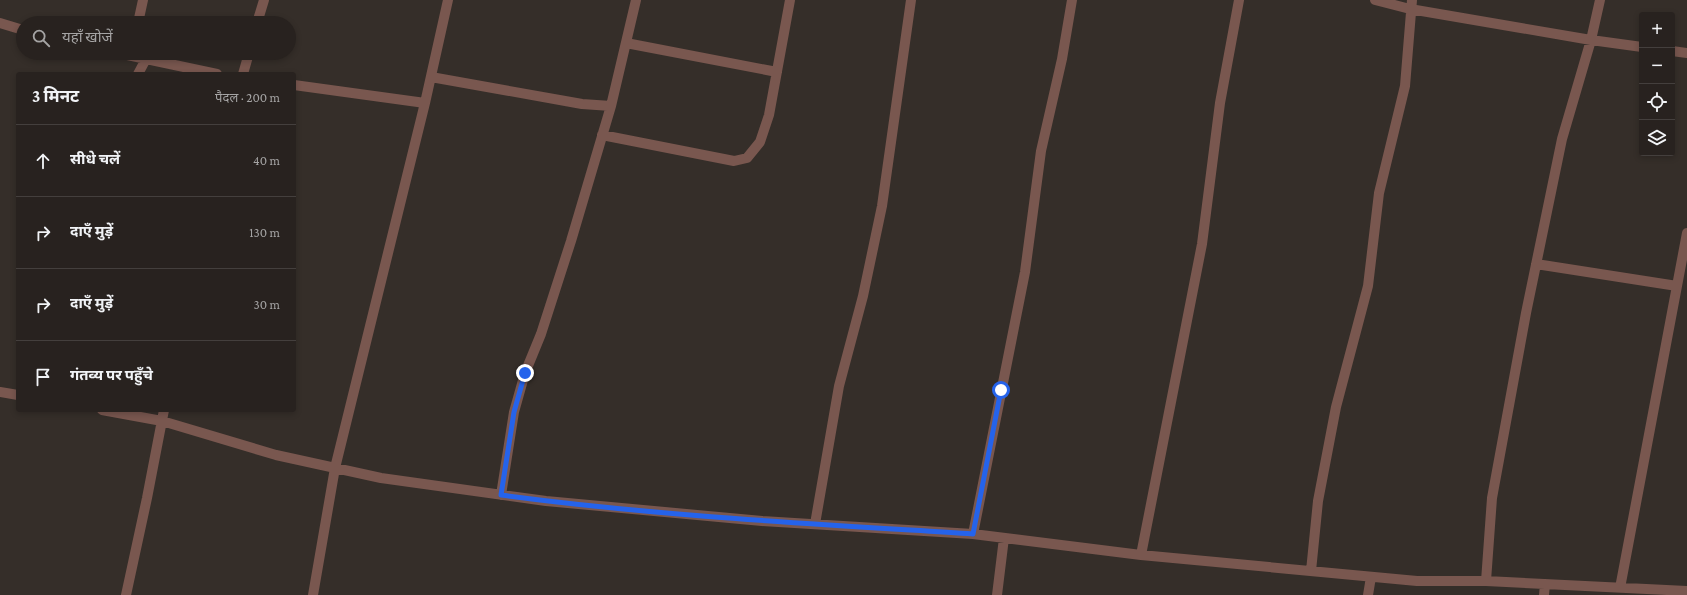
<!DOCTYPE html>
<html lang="hi">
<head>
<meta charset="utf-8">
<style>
	:root { --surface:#28221f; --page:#302a28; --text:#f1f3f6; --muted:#a5a4a4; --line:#443f3d }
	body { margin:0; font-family:"Crimson Pro","Noto Sans Devanagari",serif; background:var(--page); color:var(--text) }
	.controls { position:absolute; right:12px; top:12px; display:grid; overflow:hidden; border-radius:4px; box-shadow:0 2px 6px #0003 }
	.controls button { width:36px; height:36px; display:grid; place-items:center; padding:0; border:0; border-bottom:1px solid var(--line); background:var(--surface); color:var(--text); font:20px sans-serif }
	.stop { position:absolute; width:12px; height:12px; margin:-9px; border:3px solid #2563eb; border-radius:50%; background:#fff }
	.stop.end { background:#2563eb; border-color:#fff; box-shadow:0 1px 4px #0008 }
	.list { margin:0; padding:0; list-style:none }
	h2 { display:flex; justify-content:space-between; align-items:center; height:52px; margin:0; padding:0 16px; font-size:17px }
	h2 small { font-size:13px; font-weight:400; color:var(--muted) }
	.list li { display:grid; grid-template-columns:26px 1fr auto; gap:12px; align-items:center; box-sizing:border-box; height:72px; padding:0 16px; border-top:1px solid var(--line) }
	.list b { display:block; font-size:15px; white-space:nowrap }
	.list em { font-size:13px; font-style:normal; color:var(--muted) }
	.icon { flex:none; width:22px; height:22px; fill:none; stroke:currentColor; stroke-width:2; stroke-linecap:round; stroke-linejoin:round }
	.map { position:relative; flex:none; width:1687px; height:595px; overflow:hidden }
	.search { position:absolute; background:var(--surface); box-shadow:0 2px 6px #0003; left:16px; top:16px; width:280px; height:44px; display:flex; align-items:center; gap:10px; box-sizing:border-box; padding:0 14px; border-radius:22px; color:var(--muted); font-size:15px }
	.panel { position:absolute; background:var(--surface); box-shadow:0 2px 6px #0003; left:16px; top:72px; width:280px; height:340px; border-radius:4px }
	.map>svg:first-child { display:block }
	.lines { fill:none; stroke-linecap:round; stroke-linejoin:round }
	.minor { stroke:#79574f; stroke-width:10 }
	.route { stroke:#2563eb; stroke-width:5 }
</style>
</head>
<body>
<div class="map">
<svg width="1687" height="595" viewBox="0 0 1687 595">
	<rect width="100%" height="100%" fill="#352e29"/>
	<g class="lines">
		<!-- minor -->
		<path class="minor" d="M1375,0L1410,9L1591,40L1642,47
			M0,23L23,30
			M138,23L143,0
			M257,23L264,0
			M626,43L777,72
			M1672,51L1687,53
			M118,53L217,74
			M138,74L146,59
			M243,74L249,53
			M431,77L582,104L611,106
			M294,85L425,103
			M602,135L734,161L747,158L760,142L769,115L790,0
			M1536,264L1677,286
			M0,392L18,395
			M102,410L162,421L276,455L381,478L546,501L762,521L973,534L1141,555L1417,581H1486L1687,591
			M501,495L514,412L525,373L541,334L571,241L611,106L636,0
			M815,524L839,386L863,296L882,206L911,0
			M973,534L1025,272L1041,151L1062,59L1072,0
			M1141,555L1202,244L1220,103L1239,0
			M1311,571L1318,501L1336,407L1368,286L1379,193L1405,86L1412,0
			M1486,581L1492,498L1526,313L1562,139L1591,40L1600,0
			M1620,588L1687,233
			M126,595L147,498L164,410
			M313,595L335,468L425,103L448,0
			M997,595L1004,538
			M1368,595L1371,577
			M1544,595L1545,584"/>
	</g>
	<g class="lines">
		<!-- route -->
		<path class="route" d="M525,373L514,412L501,495C657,516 815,524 973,534L1001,390"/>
	</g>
</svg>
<div class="controls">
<button>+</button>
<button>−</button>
<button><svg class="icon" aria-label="locate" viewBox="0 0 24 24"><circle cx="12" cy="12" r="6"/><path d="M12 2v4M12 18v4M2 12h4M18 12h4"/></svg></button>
<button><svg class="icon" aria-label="layers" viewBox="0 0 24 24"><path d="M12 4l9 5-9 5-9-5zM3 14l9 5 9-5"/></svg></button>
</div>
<div class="stop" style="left:1001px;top:390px"></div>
<div class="stop end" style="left:525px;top:373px"></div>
<div class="search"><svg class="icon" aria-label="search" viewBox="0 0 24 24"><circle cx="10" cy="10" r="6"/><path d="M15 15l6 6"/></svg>यहाँ खोजें</div>
<section class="panel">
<h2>3 मिनट<small>पैदल · 200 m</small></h2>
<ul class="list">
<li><svg class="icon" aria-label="ahead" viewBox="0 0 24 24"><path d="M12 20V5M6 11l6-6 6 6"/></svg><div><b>सीधे चलें</b></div><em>40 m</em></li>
<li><svg class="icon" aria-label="right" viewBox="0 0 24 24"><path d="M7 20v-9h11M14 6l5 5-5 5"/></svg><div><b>दाएँ मुड़ें</b></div><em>130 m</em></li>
<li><svg class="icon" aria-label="right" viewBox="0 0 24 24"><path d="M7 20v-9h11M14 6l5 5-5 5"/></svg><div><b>दाएँ मुड़ें</b></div><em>30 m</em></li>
<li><svg class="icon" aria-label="arrive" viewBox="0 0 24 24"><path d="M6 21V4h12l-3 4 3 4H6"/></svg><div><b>गंतव्य पर पहुँचे</b></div></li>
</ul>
</section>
</div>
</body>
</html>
